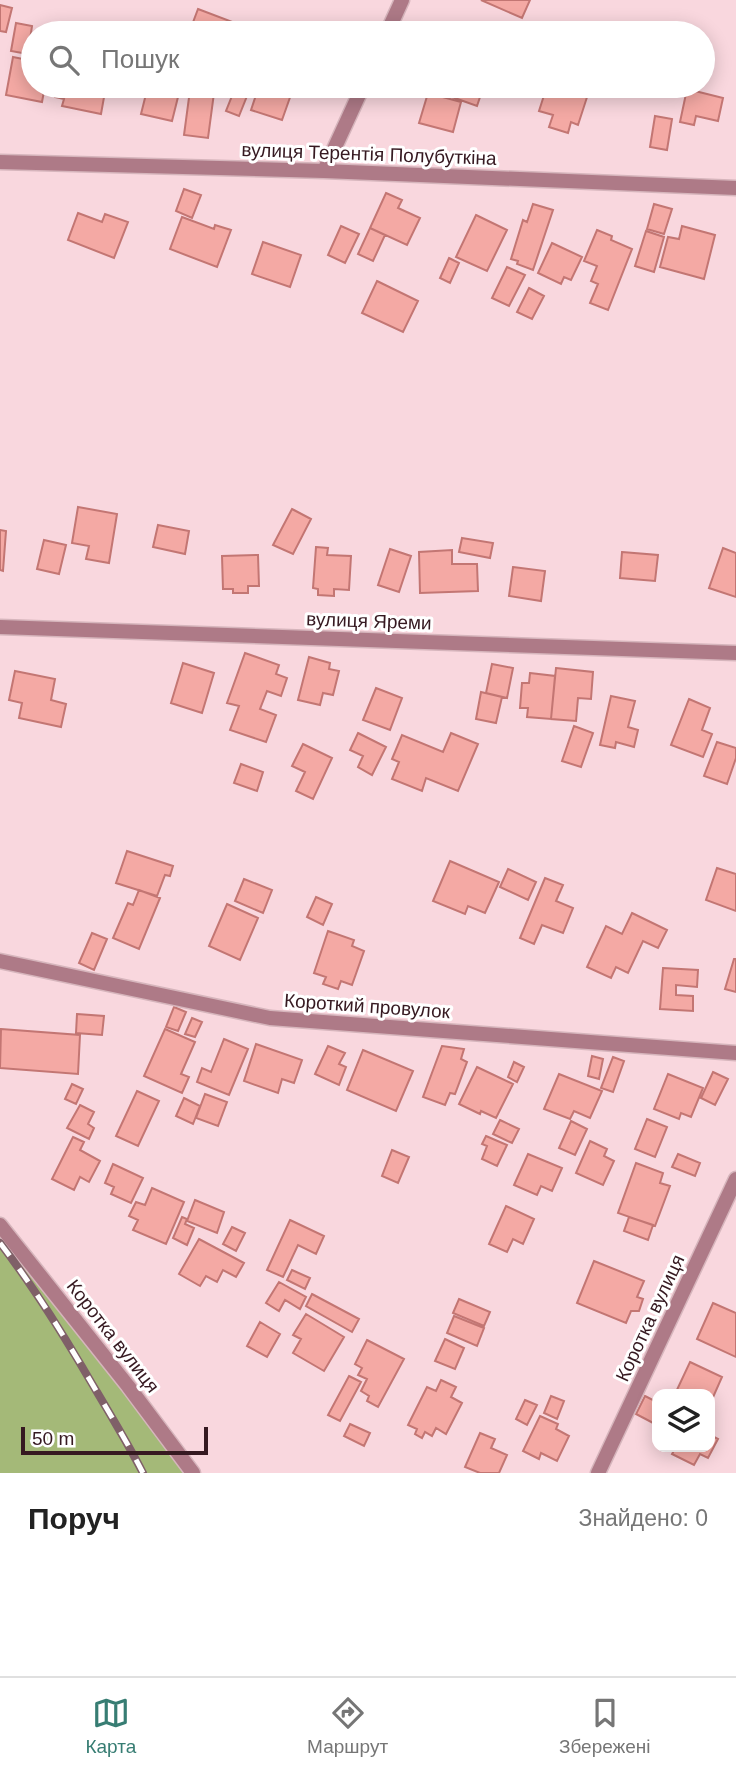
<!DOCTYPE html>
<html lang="uk">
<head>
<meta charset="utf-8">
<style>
	:root { --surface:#fff; --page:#f6f6f6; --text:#222; --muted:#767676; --line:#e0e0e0; --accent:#377d73 }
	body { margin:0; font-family:Helvetica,sans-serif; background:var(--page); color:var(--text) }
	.controls { position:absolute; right:21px; bottom:21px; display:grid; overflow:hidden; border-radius:14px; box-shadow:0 4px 18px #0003 }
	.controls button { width:63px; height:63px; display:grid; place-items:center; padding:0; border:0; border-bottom:2px solid var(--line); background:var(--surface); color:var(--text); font:35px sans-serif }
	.scale { position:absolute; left:21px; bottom:18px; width:187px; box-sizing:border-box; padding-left:7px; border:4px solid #361921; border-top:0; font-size:19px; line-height:24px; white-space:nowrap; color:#361921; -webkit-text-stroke:5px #fff; paint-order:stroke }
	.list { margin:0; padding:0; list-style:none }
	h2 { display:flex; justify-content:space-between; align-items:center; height:91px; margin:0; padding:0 28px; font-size:30px }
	h2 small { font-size:23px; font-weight:400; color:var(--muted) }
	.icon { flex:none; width:38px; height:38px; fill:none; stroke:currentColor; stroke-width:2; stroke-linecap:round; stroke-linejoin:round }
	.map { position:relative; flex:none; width:736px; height:1473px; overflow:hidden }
	.search { position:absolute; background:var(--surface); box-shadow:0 4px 18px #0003; left:21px; right:21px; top:21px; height:77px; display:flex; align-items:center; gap:18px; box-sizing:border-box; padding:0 24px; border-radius:38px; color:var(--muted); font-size:26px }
	.sheet { height:203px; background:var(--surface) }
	nav { display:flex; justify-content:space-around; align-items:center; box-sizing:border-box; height:98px; border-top:2px solid var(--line); background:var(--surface); font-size:19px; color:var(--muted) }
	nav a { display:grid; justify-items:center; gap:4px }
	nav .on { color:var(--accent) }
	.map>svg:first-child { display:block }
	.green { fill:#a4b978 }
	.building { fill:#f4a9a4; stroke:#c37673; stroke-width:2 }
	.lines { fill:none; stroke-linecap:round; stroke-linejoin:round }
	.minor-casing { stroke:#d6b5bc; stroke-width:17 }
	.minor { stroke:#ae7a87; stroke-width:14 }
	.rail-casing { stroke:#7f6068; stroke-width:8 }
	.rail { stroke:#fff; stroke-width:5; stroke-dasharray:16; stroke-linecap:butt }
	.labels { text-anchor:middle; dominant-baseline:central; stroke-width:6; stroke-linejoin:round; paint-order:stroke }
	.street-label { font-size:19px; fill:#361921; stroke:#fff }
</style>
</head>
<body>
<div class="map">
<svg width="736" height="1473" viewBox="0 0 736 1473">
	<rect width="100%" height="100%" fill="#f9d7de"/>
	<!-- green -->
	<path class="green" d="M0,1225L193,1473H0Z"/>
	<!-- building -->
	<path class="building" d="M481,0H530L522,18Z
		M0,5L12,8L6,32L0,31Z
		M198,9L243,26L240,33H189Z
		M16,23L32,26L28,54L11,51Z
		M13,57L33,61V86H45L42,102L6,95Z
		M57,86H81L80,90L89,92L90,86H106L101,114L62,106L64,99L55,97Z
		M148,86H166L180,89L172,121L141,114Z
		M236,86H251L239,116L226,111Z
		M259,86H294L282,120L251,110Z
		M455,86H468L482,91L477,106L452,97Z
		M547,86H573L589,91L578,125L571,122L568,133L549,127L553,115L539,111Z
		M687,89L723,98L718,121L696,116L694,125L680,122Z
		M190,90L214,93L208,138L184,135Z
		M428,93L461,102L453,132L419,123Z
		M655,116L672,119L667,150L650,147Z
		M184,189L201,195L192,218L176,211Z
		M386,193L402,200L398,208L420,218L407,245L370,228Z
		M533,204L553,210L533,270L517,264L518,261L511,259L523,220L527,222Z
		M654,204L672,209L664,234L647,229Z
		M78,213L102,222L105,214L128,222L114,258L68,240Z
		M476,215L507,230L487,271L456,257Z
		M182,217L214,229L215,225L231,230L217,267L170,249Z
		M341,226L359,234L345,263L328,255Z
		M682,226L715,235L704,279L660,267L668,237L679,239Z
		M370,228L385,235L373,261L358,254Z
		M597,230L612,236L611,240L632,249L608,310L590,303L598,284L591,281L597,266L584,261Z
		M646,231L664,237L654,272L635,266Z
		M263,242L301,255L290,287L252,274Z
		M552,243L582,257L571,280L564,277L561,284L538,273Z
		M449,258L459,263L450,283L440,278Z
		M507,267L525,275L509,306L492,298Z
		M377,281L418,301L403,332L362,313Z
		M529,288L544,296L532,319L517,312Z
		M78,507L117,514L109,563L86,559L89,546L72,543Z
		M292,509L311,519L293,554L273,545Z
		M158,525L189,531L185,554L153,547Z
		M0,530L6,531L3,571L0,570Z
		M462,538L493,543L490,558L459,552Z
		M44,540L66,545L59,574L37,569Z
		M316,547L328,548L327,555L351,556L349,590L334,589V596L318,595V589L313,588Z
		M723,548L736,553V597L709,588Z
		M390,549L411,556L399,592L378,585Z
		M452,550V564H477L478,591L420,593L419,552Z
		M622,552L658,555L655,581L620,578Z
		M258,555L259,586H248V593H233V589H223L222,556Z
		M513,567L545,571L541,601L509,596Z
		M245,653L279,665L276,674L287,678L281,696L267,691L260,709L276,715L266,742L230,730L239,706L227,703Z
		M309,657L330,663L329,669L339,671L333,695L323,693L320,705L298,700Z
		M183,663L214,673L202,713L171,703Z
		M492,664L513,668L507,698L486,693Z
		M556,668L593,672L591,699L578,698L576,721L551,719Z
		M15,671L55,679L51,700L66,704L61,727L19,718L22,703L9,700Z
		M530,673L555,676L551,719L527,717L528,708H520L522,683H529Z
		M376,688L402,698L390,730L363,720Z
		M481,692L502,697L496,723L476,719Z
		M611,696L635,701L628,727L638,730L634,747L616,742L615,748L600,745Z
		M689,699L710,708L702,730L712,734L703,757L671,745Z
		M574,726L593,733L581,767L562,761Z
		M358,733L386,747L372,775L358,767L363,756L350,750Z
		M451,733L478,744L458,791L426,778L422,791L392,779L399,762L392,759L402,735L443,752Z
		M717,742L736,748V758L727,784L704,776Z
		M303,744L332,758L313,799L296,791L305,772L292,766Z
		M241,764L263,772L257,791L234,783Z
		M127,851L173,866L170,876L165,875L157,896L116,883Z
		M450,861L499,882L485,913L468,906L465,914L433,901Z
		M717,868L736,874V911L706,900Z
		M508,869L536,882L528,900L500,887Z
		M545,878L563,885L556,901L573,908L563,933L542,925L534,944L520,938Z
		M244,879L272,890L263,913L235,901Z
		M139,890L160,898L139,949L113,938L128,903L133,905Z
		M316,897L332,904L323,925L307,917Z
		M227,904L258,918L240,960L209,946Z
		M632,913L667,930L658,948L643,941L628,973L616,967L611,978L587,967L606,926L622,934Z
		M328,931L354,940L352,946L364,951L352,985L341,981L338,989L323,984L326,977L314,973Z
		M92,933L107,939L94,970L79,963Z
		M734,959H736V992L725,989Z
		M663,968L698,970L697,987L676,985V995L693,996V1011L660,1009Z
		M174,1007L186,1012L178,1031L166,1027Z
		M77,1014L104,1016L102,1035L76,1033Z
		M192,1018L202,1022L195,1037L185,1034Z
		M1,1029L80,1035L78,1074L0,1068Z
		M165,1029L195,1042L181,1074L189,1077L182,1093L144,1076Z
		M224,1039L248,1049L229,1095L197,1082L202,1068L211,1072Z
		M256,1044L302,1060L294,1083L282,1079L278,1093L244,1081Z
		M328,1046L345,1053L339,1064L346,1067L339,1085L315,1074Z
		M442,1046L464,1049L461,1059L467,1062L455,1094L450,1093L445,1105L423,1097Z
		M363,1050L413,1071L396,1111L347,1090Z
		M592,1056L603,1059L599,1079L588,1076Z
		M613,1057L624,1061L613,1092L601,1088Z
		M514,1062L524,1067L517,1082L508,1077Z
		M477,1067L513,1084L496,1118L481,1111L480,1114L459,1104Z
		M713,1072L728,1079L715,1105L701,1098Z
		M559,1074L602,1091L590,1118L574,1111L570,1119L544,1109Z
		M668,1074L703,1088L691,1117L681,1113L679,1119L654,1109Z
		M72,1084L83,1089L76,1104L65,1099Z
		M137,1091L159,1101L138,1146L116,1136Z
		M205,1094L227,1102L218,1126L196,1118Z
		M184,1098L200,1106L193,1124L176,1116Z
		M80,1105L94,1112L88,1124L94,1128L89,1139L67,1128Z
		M647,1119L667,1127L655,1157L635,1149Z
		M500,1120L519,1129L512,1143L493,1134Z
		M571,1121L587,1129L575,1155L559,1148Z
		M486,1136L507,1145L497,1166L482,1159L487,1146L482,1144Z
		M73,1137L84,1142L80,1150L100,1161L89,1182L80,1177L74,1190L52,1179Z
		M590,1141L607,1149L604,1156L614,1161L603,1185L576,1173Z
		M392,1150L409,1157L398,1183L382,1176Z
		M528,1154L562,1168L552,1191L541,1186L537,1195L514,1185Z
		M678,1154L700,1163L695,1176L672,1167Z
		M636,1163L663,1173L660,1183L670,1186L655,1226L618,1213Z
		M113,1164L143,1178L131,1203L111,1194L114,1187L105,1183Z
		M152,1188L184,1202L166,1244L133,1230L138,1220L129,1216L136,1202L145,1205Z
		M195,1200L224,1212L217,1233L187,1221Z
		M506,1206L534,1219L523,1244L513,1239L507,1252L489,1244Z
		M182,1217L187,1219L185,1224L194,1228L187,1245L173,1238Z
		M629,1217L653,1225L648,1240L624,1231Z
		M290,1220L324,1236L316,1254L298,1245L283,1277L267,1270Z
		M232,1227L245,1233L236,1251L223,1244Z
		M199,1239L244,1263L236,1277L223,1270L217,1282L206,1276L200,1286L179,1274Z
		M594,1261L644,1281L637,1297L643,1299L639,1311H631L626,1323L577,1303Z
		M292,1270L310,1278L305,1289L287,1280Z
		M279,1282L306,1297L300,1309L285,1300L279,1311L266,1303Z
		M312,1294L359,1319L352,1332L306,1306Z
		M459,1299L490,1312L484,1326L453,1313Z
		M713,1303L736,1313V1357L697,1339Z
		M306,1314L344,1337L324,1371L293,1353L301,1339L293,1335Z
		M454,1316L484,1328L477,1346L447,1333Z
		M260,1322L280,1334L267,1357L247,1346Z
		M445,1339L464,1348L455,1369L435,1361Z
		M367,1340L404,1359L378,1407L367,1401L369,1396L361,1391L367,1379L358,1375L362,1368L355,1364Z
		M690,1362L722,1377L710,1404V1394H675Z
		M349,1376L361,1382L340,1421L328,1415Z
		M441,1380L456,1387L451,1397L462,1403L446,1434L436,1428L432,1436L425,1432L422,1438L415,1434L417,1429L408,1425L427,1387L436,1391Z
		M551,1396L564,1401L557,1419L544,1413Z
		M645,1396L657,1402V1425L636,1414Z
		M525,1400L537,1405L527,1425L516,1419Z
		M540,1416L558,1424L556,1429L569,1436L557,1461L541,1453L539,1459L523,1451Z
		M350,1424L370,1433L364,1446L344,1436Z
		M480,1433L495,1439L491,1448L507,1455L499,1473H480L465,1467Z
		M710,1435L718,1439L708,1458L700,1454L694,1465L672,1454L676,1447H710Z"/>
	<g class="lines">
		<defs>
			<path id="minor" d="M387,33L402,0
				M0,162L324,171L736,188
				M324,171L363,86
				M0,627L736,653
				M0,961L270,1018L736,1053
				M0,1225L128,1386L193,1473
				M598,1473L736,1179"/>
		</defs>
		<!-- minor casing -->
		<use href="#minor" class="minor-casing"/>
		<!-- minor -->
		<use href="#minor" class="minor"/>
		<defs>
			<path id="rail" d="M0,1243C30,1282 56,1323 81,1365C102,1401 124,1436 143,1473"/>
		</defs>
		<!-- rail casing -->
		<use href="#rail" class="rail-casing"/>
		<!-- rail -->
		<use href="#rail" class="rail"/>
	</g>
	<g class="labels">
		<!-- street labels -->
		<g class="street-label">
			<text transform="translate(369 154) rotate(2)">вулиця Терентія Полубуткіна</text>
			<text transform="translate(369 621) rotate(2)">вулиця Яреми</text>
			<text transform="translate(367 1006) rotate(4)">Короткий провулок</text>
			<text transform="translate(650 1318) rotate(-65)">Коротка вулиця</text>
			<text transform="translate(113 1336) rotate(52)">Коротка вулиця</text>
		</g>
	</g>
</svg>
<div class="controls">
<button><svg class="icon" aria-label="layers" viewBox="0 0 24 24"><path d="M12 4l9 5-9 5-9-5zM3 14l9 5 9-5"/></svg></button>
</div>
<div class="scale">50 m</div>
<div class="search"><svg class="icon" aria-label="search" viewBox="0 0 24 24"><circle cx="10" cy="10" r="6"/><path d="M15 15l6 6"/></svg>Пошук</div>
</div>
<section class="sheet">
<h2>Поруч<small>Знайдено: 0</small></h2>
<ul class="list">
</ul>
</section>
<nav>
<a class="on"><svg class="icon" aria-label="map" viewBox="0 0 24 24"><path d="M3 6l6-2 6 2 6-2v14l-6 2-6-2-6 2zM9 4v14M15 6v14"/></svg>Карта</a>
<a><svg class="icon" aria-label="directions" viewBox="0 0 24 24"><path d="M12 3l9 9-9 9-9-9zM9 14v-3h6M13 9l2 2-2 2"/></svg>Маршрут</a>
<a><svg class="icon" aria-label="saved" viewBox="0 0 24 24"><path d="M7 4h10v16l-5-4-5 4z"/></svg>Збережені</a>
</nav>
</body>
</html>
